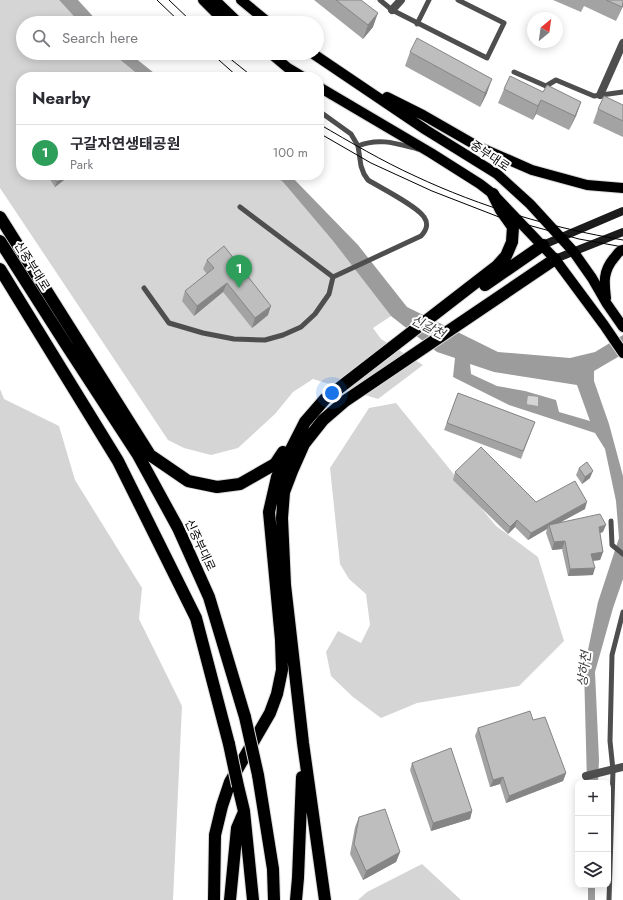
<!DOCTYPE html>
<html lang="en">
<head>
<meta charset="utf-8">
<style>
	:root { --surface:#fff; --page:#f7f7f7; --text:#2b2b33; --muted:#7c7c81; --line:#e1e1e2; --accent:#000 }
	body { margin:0; font-family:Jost,"Noto Sans KR",sans-serif; background:var(--page); color:var(--text) }
	.controls { position:absolute; right:12px; bottom:12px; display:grid; overflow:hidden; border-radius:8px; box-shadow:0 2px 10px #0003 }
	.controls button { width:36px; height:36px; display:grid; place-items:center; padding:0; border:0; border-bottom:1px solid var(--line); background:var(--surface); color:var(--text); font:20px sans-serif }
	.compass { position:absolute; left:527px; top:12px; width:36px; height:36px; border-radius:50%; background:var(--surface); box-shadow:0 2px 10px #0003; rotate:29deg }
	.you { position:absolute; left:332px; top:393px; width:14px; height:14px; margin:-10px; border:3px solid #fff; border-radius:50%; background:#1a73e8; box-shadow:0 0 0 6px #1a73e833 }
	.badge { display:grid; place-items:center; width:26px; height:26px; border-radius:50%; background:var(--accent); color:#fff; font-size:13px; font-weight:700 }
	.pin { position:absolute; translate:-50% -33px; filter:drop-shadow(0 1px 2px #0008) }
	.pin::after { content:''; position:absolute; top:21px; width:14px; height:12px; background:inherit; clip-path:polygon(0 0,100% 0,50% 100%) }
	.list { margin:0; padding:0; list-style:none }
	h2 { display:flex; justify-content:space-between; align-items:center; height:52px; margin:0; padding:0 16px; font-size:17px }
	h2 small { font-size:13px; font-weight:400; color:var(--muted) }
	.list li { display:grid; grid-template-columns:26px 1fr auto; gap:12px; align-items:center; box-sizing:border-box; height:56px; padding:0 16px; border-top:1px solid var(--line) }
	.list b { display:block; font-size:15px; white-space:nowrap }
	.list p { margin:0; font-size:13px; white-space:nowrap; color:var(--muted) }
	.list em { font-size:13px; font-style:normal; color:var(--muted) }
	.icon { flex:none; width:22px; height:22px; fill:none; stroke:currentColor; stroke-width:2; stroke-linecap:round; stroke-linejoin:round }
	.map { position:relative; flex:none; width:623px; height:900px; overflow:hidden }
	.search { position:absolute; background:var(--surface); box-shadow:0 2px 10px #0003; left:16px; top:16px; width:308px; height:44px; display:flex; align-items:center; gap:10px; box-sizing:border-box; padding:0 14px; border-radius:22px; color:var(--muted); font-size:15px }
	.panel { position:absolute; background:var(--surface); box-shadow:0 2px 10px #0003; left:16px; top:72px; width:308px; height:108px; border-radius:16px }
	.map>svg:first-child { display:block }
	.green { fill:#d5d5d5 }
	.water { fill:#9c9c9c; fill-rule:evenodd }
	.lines { fill:none; stroke-linecap:round; stroke-linejoin:round }
	.primary-casing { stroke:#dbdbdb; stroke-width:12 }
	.highway-casing { stroke:#dbdbdb; stroke-width:14 }
	.lane { stroke:#4e4e4e; stroke-width:5 }
	.street { stroke:#4e4e4e; stroke-width:8 }
	.secondary { stroke:#1b1b1b; stroke-width:8 }
	.primary { stroke:#000; stroke-width:10 }
	.highway { stroke:#000; stroke-width:12 }
	.tram { stroke:#000; stroke-width:1 }
	.highway-bridge-casing { stroke:#dbdbdb; stroke-width:14; stroke-linecap:butt }
	.highway-bridge { stroke:#000; stroke-width:12 }
	.wall { fill:#a3a3a3 }
	.shaded-wall { fill:#858585 }
	.building { fill:#bebebe; stroke:#858585 }
	.labels { text-anchor:middle; dominant-baseline:central; stroke-width:4; stroke-linejoin:round; paint-order:stroke }
	.street-label { font-size:12px; fill:#000; stroke:#fff }
	.water-label { font-size:13px; font-style:italic; fill:#3d3d3d; stroke:#fff }
</style>
</head>
<body>
<div class="map">
<svg width="623" height="900" viewBox="0 0 623 900">
	<rect width="100%" height="100%" fill="#fff"/>
	<!-- green -->
	<path class="green" d="M0,0H59L80,23H23V53H112L141,77H21V175H274L283,182L333,241L391,316L373,328L381,339L423,365L378,399L313,379L293,392L275,414L238,448L211,455L184,448L168,440L0,188Z
		M0,389L4,399L59,426L75,480L142,588L139,619L182,706L173,900H0Z
		M528,396L539,397L538,407L527,404Z
		M396,403L496,526L538,557L564,641L519,686L417,703L381,718L353,697L331,676L326,652L338,631L361,643L370,625L366,594L349,579L340,564L330,468L369,408Z
		M422,864L461,900H358L367,892Z"/>
	<!-- water -->
	<path class="water" d="M59,0H78L99,23H80Z
		M112,53H129L159,77H141Z
		M274,175H290L358,245L407,307L498,352L570,358L595,352L623,335V354L594,371V381L609,424L623,476V579L613,608L595,672L599,760L598,783H587L584,669L598,602L619,538L616,501L605,449L595,433L509,405L453,377L455,358L437,352L391,316L333,241L283,182ZM470,364L494,372L577,385L590,421L559,412L556,400L525,391L497,386L471,374ZM528,396L538,397V406L527,404Z
		M588,885H595V900H588Z"/>
	<g class="lines">
		<defs>
			<path id="primary" d="M203,0L226,23
				M215,0L239,23
				M241,0L269,23
				M270,53L288,68L303,77
				M312,53L426,130L497,174L530,204L573,251L592,278L607,304L623,327
				M319,87L431,153L480,184L493,194L555,259L604,325L623,353
				M387,97L423,115L477,146L532,170L587,185L623,188
				M606,298C604,282 603,271 614,258C617,255 618,251 623,250"/>
			<path id="highway" d="M0,217L150,455L188,481L217,487L240,484L275,464L283,452
				M0,241L67,346L138,455L178,528L209,597L245,717
				M0,269L118,461L196,618L229,744
				M485,285L543,245
				M258,775L273,869L274,900
				M238,786L244,811L253,900
				M214,900L215,835L222,806L230,782L270,713L277,694L282,670L281,640L269,512L277,477L305,422L325,399L497,266L506,256L512,242L513,227L501,210L493,194
				M230,900L237,828L243,814
				M296,900L298,878L302,777
				M325,900L303,743L285,585L282,518L284,492L292,471L304,444L323,420L345,401L555,259"/>
		</defs>
		<!-- primary casing -->
		<use href="#primary" class="primary-casing"/>
		<!-- highway casing -->
		<use href="#highway" class="highway-casing"/>
		<!-- lane -->
		<path class="lane" d="M380,0L392,10L487,58L504,23L458,0
			M417,24L429,0
			M514,72L546,86L556,80L594,96L623,92
			M319,111L351,134L358,146L361,166L364,174L368,180C381,188 417,206 424,217C429,224 426,231 421,236L333,277
			M358,146C379,137 398,144 418,149
			M240,207L333,277
			M144,288L169,323L203,333L234,339L265,340L283,335L301,327L315,314L329,294L333,277
			M611,521L612,545L623,554
			M609,900L613,770L610,741L612,655L623,612"/>
		<!-- street -->
		<path class="street" d="M392,10L401,0
			M600,95L623,43
			M586,776L623,767"/>
		<!-- secondary -->
		<path class="secondary" d="M543,245L623,211
			M555,259L623,232"/>
		<!-- primary -->
		<use href="#primary" class="primary"/>
		<!-- highway -->
		<use href="#highway" class="highway"/>
		<!-- tram -->
		<path class="tram" d="M157,0L181,23
			M169,0L193,23
			M211,53L238,77
			M223,53L253,77
			M319,124C350,142 382,161 415,176C481,207 552,228 623,240
			M319,133L371,163L432,191L499,217L579,239L623,247"/>
		<defs>
			<path id="highway-bridge" d="M245,717L258,775
				M229,744L238,786"/>
		</defs>
		<!-- highway-bridge casing -->
		<use href="#highway-bridge" class="highway-bridge-casing"/>
		<!-- highway-bridge -->
		<use href="#highway-bridge" class="highway-bridge"/>
	</g>
	<!-- wall -->
	<path class="wall" d="M314,0H361L373,27L363,39Z
		M553,0H623V6L616,21L584,6L581,12Z
		M410,52L487,93L480,107L405,66Z
		M504,89L543,92L581,102L576,116L569,130L536,114L533,120L498,103Z
		M21,97V113L17,107L20,98Z
		M623,105V137L593,123L598,109Z
		M47,175H66L64,180L55,187Z
		M207,260L268,315L252,328L223,292L194,316L182,301L185,291L207,274L203,269Z
		M458,393L535,422L521,459L444,430Z
		M579,468L590,478L582,484L576,475Z
		M455,472L536,502L585,509L559,523L603,532L600,533L603,552L600,560L593,561V575L568,576L562,549L552,550L546,533L547,529L528,540L515,527L508,534L453,480Z
		M533,720L566,773L563,781L506,803L500,784L490,787L475,736L478,728Z
		M412,763L472,811L470,819L431,831L410,770Z
		M359,817L400,852L396,862L363,880L350,854L355,827Z"/>
	<!-- shaded-wall -->
	<path class="shaded-wall" d="M623,3V6L616,21L622,7Z
		M378,13L373,27L363,39L368,25Z
		M492,79L487,93L480,107L485,93Z
		M541,100L536,114L533,120L538,106Z
		M581,102L576,116L569,130Z
		M66,175L64,180L55,187L57,182Z
		M227,283L223,292L194,316L197,306Z
		M271,306L268,315L252,328L255,318Z
		M593,471L590,478L582,484L585,477Z
		M587,502L585,509L550,528L549,525L547,529L528,540L531,533Z
		M517,520L515,527L508,534L510,527Z
		M606,525L603,532L596,534L599,527Z
		M565,541L562,549L552,550L554,542Z
		M603,552L600,560L588,561L591,554Z
		M595,568L593,575L568,576L570,569Z
		M566,773L563,781L506,803L509,796Z
		M503,777L500,784L490,787L493,780Z
		M472,811L470,819L431,831L433,823Z
		M400,852L396,862L363,880L366,871Z"/>
	<!-- building -->
	<path class="building" d="M336,0H361L378,13L368,25Z
		M606,0H623V3L622,7Z
		M417,38L492,79L485,93L410,52Z
		M510,76L543,92L547,85L581,102L575,116L541,100L538,106L504,89Z
		M604,96L623,105V121L598,109Z
		M52,175H66L57,182Z
		M224,246L271,306L255,318L227,283L197,306L185,291L214,268L207,260Z
		M458,393L535,422L523,451L447,423Z
		M481,447L536,502L575,481L587,502L531,533L517,520L510,527L455,472Z
		M587,462L593,471L585,477L579,468Z
		M600,514L606,525L599,527L603,552L591,554L595,568L570,569L565,541L554,542L549,525Z
		M530,711L533,720L545,717L566,773L509,796L503,777L493,780L478,728Z
		M451,748L472,811L433,823L412,763Z
		M385,809L400,852L366,871L354,844L359,817Z"/>
	<g class="labels">
		<!-- street labels -->
		<g class="street-label">
			<text transform="translate(490 156) rotate(34)">중부대로</text>
			<text transform="translate(32 266) rotate(58)">신중부대로</text>
			<text transform="translate(200 545) rotate(65)">신중부대로</text>
		</g>
		<!-- water labels -->
		<g class="water-label">
			<text transform="translate(428 327) rotate(27)">신갈천</text>
			<text transform="translate(584 669) rotate(-83)">상하천</text>
		</g>
	</g>
</svg>
<div class="controls">
<button>+</button>
<button>−</button>
<button><svg class="icon" aria-label="layers" viewBox="0 0 24 24"><path d="M12 4l9 5-9 5-9-5zM3 14l9 5 9-5"/></svg></button>
</div>
<svg class="compass" viewBox="-18 -18 36 36"><path d="M0-13l5 13h-10z" fill="#e53935"/><path d="M0 13l5-13h-10z" fill="#7c7c81"/></svg>
<div class="you"></div>
<div class="pin badge" style="left:239px;top:288px;background:#2e9e5b">1</div>
<div class="search"><svg class="icon" aria-label="search" viewBox="0 0 24 24"><circle cx="10" cy="10" r="6"/><path d="M15 15l6 6"/></svg>Search here</div>
<section class="panel">
<h2>Nearby<small></small></h2>
<ul class="list">
<li><span class="badge" style="background:#2e9e5b">1</span><div><b>구갈자연생태공원</b><p>Park</p></div><em>100 m</em></li>
</ul>
</section>
</div>
</body>
</html>
